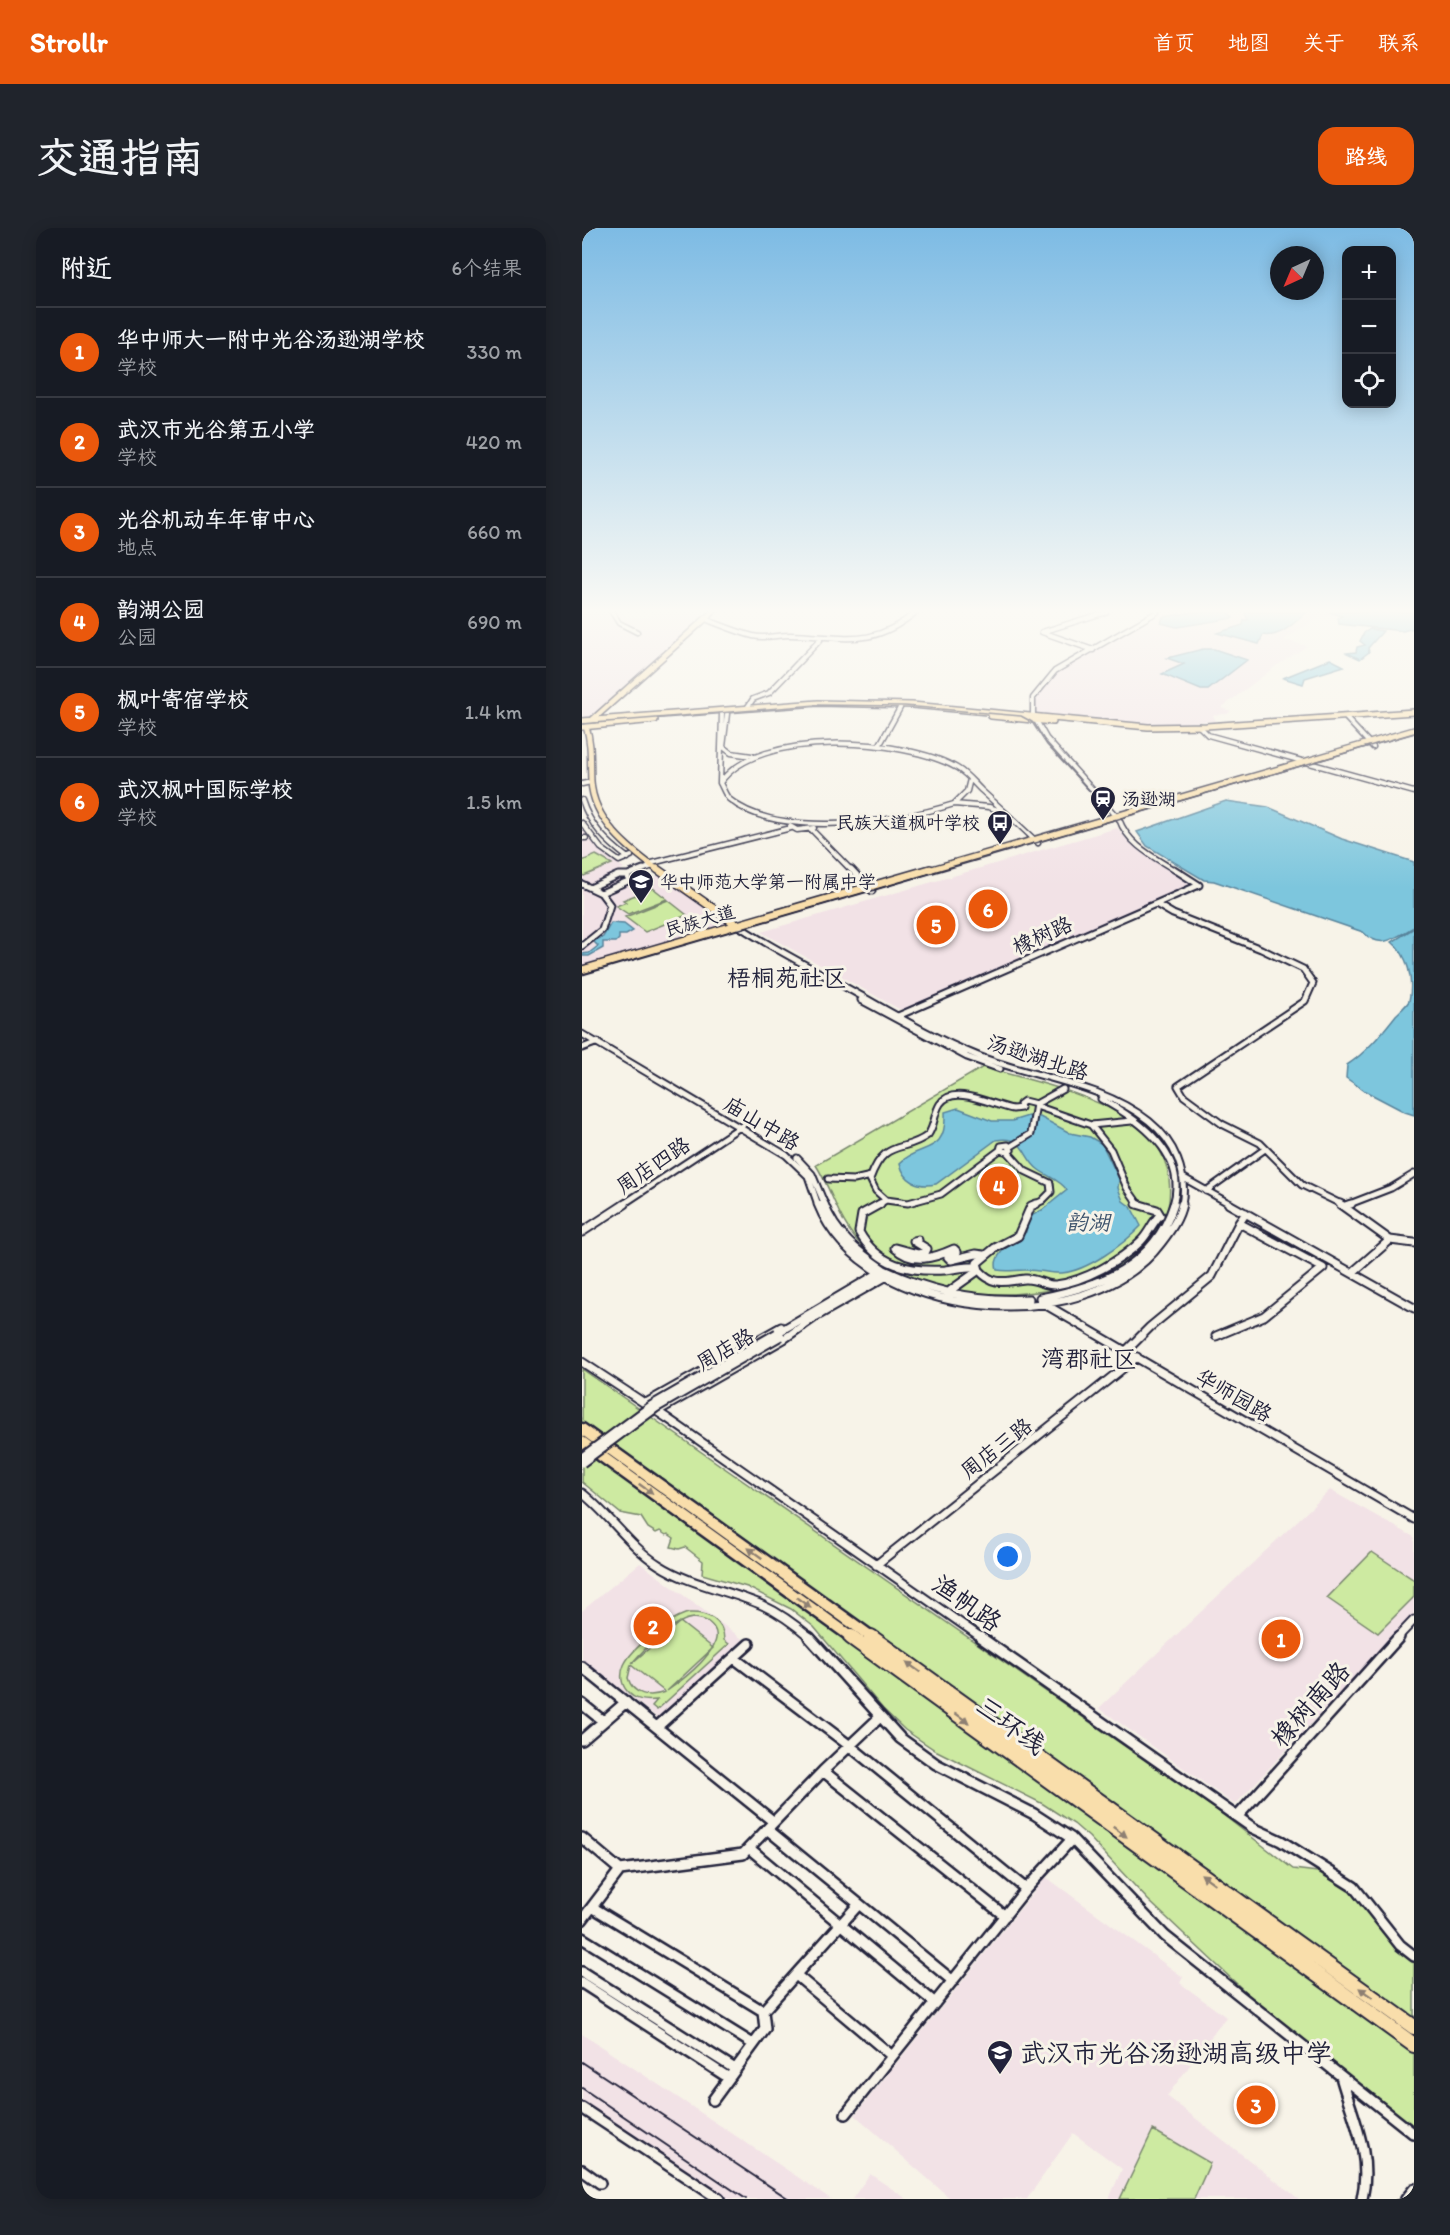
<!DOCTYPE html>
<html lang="zh">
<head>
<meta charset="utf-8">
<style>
	:root { --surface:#171b24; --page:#20242c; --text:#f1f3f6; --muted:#9ea1a6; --line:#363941; --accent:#ea580c }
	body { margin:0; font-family:Itim,"LXGW WenKai TC",sans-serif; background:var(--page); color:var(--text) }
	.controls { position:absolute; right:18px; top:18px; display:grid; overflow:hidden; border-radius:12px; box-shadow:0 3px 15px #0003 }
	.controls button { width:54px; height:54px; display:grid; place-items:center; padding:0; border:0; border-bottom:2px solid var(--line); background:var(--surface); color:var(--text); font:30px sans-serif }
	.compass { position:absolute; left:688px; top:18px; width:54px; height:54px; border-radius:50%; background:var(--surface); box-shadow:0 3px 15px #0003; rotate:224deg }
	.you { position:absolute; left:426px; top:1329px; width:21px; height:21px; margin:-15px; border:4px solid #fff; border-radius:50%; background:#1a73e8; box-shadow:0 0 0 9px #1a73e833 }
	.badge { display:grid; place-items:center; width:39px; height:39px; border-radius:50%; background:var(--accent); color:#fff; font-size:20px; font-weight:700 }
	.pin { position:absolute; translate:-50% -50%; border:3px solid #fff; box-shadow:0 2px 6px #0006 }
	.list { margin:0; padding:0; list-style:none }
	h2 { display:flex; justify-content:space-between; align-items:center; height:78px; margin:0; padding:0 24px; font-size:26px }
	h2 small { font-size:20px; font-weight:400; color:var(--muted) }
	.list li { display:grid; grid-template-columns:39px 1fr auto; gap:18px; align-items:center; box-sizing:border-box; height:90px; padding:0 24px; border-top:2px solid var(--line) }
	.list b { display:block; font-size:22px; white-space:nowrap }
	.list p { margin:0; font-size:20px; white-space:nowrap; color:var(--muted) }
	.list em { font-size:20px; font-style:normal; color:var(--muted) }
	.icon { flex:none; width:33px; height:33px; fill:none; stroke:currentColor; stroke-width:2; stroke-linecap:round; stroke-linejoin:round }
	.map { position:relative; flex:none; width:832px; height:1971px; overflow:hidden; border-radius:18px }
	header { display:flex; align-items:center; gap:36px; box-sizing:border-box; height:84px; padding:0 30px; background:var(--accent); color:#fff }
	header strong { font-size:28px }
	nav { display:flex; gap:33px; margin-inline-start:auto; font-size:21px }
	.intro { display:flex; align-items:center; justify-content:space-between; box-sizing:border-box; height:144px; padding:0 36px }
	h1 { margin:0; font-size:42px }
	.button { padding:15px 27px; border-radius:18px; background:var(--accent); color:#fff; font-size:21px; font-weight:700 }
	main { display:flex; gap:36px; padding:0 36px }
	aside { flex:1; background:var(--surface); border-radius:18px; box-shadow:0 3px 15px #0003 }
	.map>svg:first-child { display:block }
	.built { fill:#f2e2e6 }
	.green { fill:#cdeaa1; stroke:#78866e; stroke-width:1.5; fill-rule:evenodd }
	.water { fill:#7dc6dd; stroke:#59849c; stroke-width:1.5 }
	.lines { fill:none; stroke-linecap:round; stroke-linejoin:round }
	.minor-far3-casing { stroke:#22223b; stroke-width:7 }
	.minor-far2-casing { stroke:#22223b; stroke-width:9 }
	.minor-far1-casing { stroke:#22223b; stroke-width:11 }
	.minor-casing { stroke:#22223b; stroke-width:14 }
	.major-far1-casing { stroke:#22223b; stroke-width:8 }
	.major-casing { stroke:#22223b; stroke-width:10 }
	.highway-far1-casing { stroke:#22223b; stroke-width:15 }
	.highway-casing { stroke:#22223b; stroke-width:18 }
	.minor-far3 { stroke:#f7f3e8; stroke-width:4 }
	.minor-far2 { stroke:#f7f3e8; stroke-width:5 }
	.minor-far1 { stroke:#f7f3e8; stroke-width:7 }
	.minor { stroke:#f7f3e8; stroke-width:9 }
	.major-far1 { stroke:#f9deab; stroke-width:5 }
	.major { stroke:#f9deab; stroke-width:7 }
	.highway-far1 { stroke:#f9deab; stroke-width:10 }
	.highway { stroke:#f9deab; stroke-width:14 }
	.tram { stroke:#22223b; stroke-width:1.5 }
	.rail-far1 { stroke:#22223b; stroke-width:1.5 }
	.rail { stroke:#22223b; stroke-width:2 }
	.minor-bridge-casing { stroke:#22223b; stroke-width:11; stroke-linecap:butt }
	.minor-bridge { stroke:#f7f3e8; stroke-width:7 }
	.oneway { fill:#8e8073 }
	.labels { text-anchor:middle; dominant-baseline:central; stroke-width:6; stroke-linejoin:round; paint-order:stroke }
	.far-poi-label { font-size:18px; fill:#22223b; stroke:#f7f3e8; text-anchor:start }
	.far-street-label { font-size:18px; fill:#22223b; stroke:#f7f3e8 }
	.street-label { font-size:21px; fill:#22223b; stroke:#f7f3e8 }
	.water-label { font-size:22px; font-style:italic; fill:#3d536c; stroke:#f7f3e8 }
	.quarter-label { font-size:24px; fill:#22223b; stroke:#f7f3e8 }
	.near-street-label { font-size:26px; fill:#22223b; stroke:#f7f3e8 }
	.near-poi-label { font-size:26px; fill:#22223b; stroke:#f7f3e8; text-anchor:start }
</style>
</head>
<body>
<header>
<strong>Strollr</strong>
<nav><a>首页</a><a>地图</a><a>关于</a><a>联系</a></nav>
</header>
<div class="intro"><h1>交通指南</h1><a class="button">路线</a></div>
<main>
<aside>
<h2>附近<small>6个结果</small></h2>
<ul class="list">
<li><span class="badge">1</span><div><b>华中师大一附中光谷汤逊湖学校</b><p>学校</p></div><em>330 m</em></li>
<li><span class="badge">2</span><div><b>武汉市光谷第五小学</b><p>学校</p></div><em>420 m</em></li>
<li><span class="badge">3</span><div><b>光谷机动车年审中心</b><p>地点</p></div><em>660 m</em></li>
<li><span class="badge">4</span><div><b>韵湖公园</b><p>公园</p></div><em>690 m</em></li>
<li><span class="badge">5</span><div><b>枫叶寄宿学校</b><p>学校</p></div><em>1.4 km</em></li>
<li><span class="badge">6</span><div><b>武汉枫叶国际学校</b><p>学校</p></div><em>1.5 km</em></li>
</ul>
</aside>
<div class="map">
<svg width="832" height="1971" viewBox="0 0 832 1971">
	<rect width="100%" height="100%" fill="#f7f3e8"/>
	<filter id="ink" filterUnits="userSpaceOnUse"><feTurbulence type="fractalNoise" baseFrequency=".0167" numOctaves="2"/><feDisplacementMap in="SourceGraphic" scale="12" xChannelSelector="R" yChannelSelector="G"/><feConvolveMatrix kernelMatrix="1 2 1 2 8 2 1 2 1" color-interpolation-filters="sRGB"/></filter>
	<g filter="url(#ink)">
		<!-- built -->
		<path class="built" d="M0,384H40L43,388L65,390L74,384H128L9,489L0,490Z
			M576,384H747L761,388L756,390L739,388L702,412L725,418L694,438L639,480L649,483L645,486L631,487L634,493L574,496L452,485L455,468L463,455L477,442Z
			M0,600L20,625L42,640L38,642L60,655L77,647L147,698L0,741Z
			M535,600L558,624L610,657L328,781H317L179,704Z
			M748,1262L832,1309V1385L653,1577L517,1480Z
			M58,1335L163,1413L77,1491L0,1431V1383Z
			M464,1649L601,1749L598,1755L644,1789L585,1868L717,1971H527L540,1941L491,1905L445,1971H369L273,1887Z
			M0,1806L249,1971H144L0,1873Z
			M288,1946L325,1971H270Z"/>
		<!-- green -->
		<path class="green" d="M14,627L30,636L2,648L0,647V633Z
			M71,660L85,671L46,686L34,678L44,674L41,672Z
			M86,672L105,687L63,704L43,689Z
			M401,839C451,853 501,863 545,890C568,903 584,925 587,951C599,1059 440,1077 365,1061C336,1055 303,1040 281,1019C257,996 251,964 234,937Z
			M0,1141L636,1583L711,1641L752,1646L787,1677L809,1712L832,1733V1900L691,1790L566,1672L507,1609L492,1596L461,1576L353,1522L323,1502L301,1481L232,1399L209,1381L165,1359L120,1346L121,1333L103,1319L97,1321L89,1319L92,1310L86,1306L84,1307L78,1303L74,1305L66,1300L59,1289L38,1285L0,1254Z
			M790,1324L832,1352V1369L796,1405L745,1370Z
			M107,1385C125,1384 142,1392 142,1412L147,1416L75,1482L70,1478L75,1472C64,1473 53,1473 45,1463C39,1456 38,1446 42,1437C49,1421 90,1388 107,1385ZM112,1390C120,1391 127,1392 132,1400C145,1419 99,1453 85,1463L131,1420L98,1394L50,1435C62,1421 93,1391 112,1390ZM49,1437L83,1464C67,1470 51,1467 46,1450Z
			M571,1902L628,1935L612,1971H538Z"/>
		<!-- water -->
		<path class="water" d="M613,384H646L651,390L595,399L579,395L581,389Z
			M668,384H725C712,395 698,410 681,407L677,416L635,405L661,397L662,392H666L663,385Z
			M747,384H832V400L821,403L757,396L756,390L760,388Z
			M788,401L801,403L786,420L787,424L778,431L765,425L774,424L775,419L783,417L778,413L782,405Z
			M621,421H632L665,432L626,462H619L580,446L602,436L585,430Z
			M748,431L762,438L723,450L721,456L701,450Z
			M644,573L686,579L760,611L832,634V699C814,709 799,723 781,704L632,653L622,652L565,618L555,604Z
			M29,695L42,696L51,703L44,707H37V711L34,714H21V720L7,728H0V726L7,725L16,718L11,713L21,709Z
			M832,700V887L823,884L783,863L764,850L765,837C785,824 799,806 814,787C818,783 824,778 827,773C832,752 826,727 810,714Z
			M376,880L410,893H430L446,888L458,889L488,905L508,909L520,916L537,951L536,960L541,973L549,979L559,998C542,1016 505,1043 480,1045C468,1046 455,1041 443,1042C432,1042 426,1044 415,1042C409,1025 433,1014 444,1004L447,989L460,982L485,962C478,952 467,949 457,942C439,929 445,907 414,912L354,956C336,960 322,953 318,935C338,914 365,929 363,884Z"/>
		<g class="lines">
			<defs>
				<path id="minor-far3" d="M30,384L37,395L55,404
					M575,384L473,443L451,470V487L464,510L537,591C546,617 572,629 594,643
					M123,391C139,397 155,404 171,408C182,411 196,407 208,407C261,408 288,422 334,384
					M511,422L460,404L524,384
					M165,480L171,471L187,465L238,412
					M145,486L141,519L149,525L170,528
					M763,489L791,519
					M617,498L626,507L832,564
					M297,518L318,480
					M388,551L385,563L372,576L407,579L422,584
					M138,554L140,486
					M0,556L9,554
					M0,572C8,598 25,614 46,630
					M372,576C316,594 196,612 147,571C143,567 141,560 138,555C175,500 324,510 375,540C384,545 392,555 399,562C418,579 437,597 456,615
					M0,595L19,620L37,633L49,628
					M208,598L215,602L232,600
					M229,601L270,643
					M0,610H4
					M66,636L209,600
					M57,643L71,638"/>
				<path id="minor-far2" d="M269,641L290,663
					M592,641L617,657
					M46,647L61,641
					M0,656L19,665L28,677L20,702L0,718
					M10,659L36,647H46V653L19,665
					M574,676L591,686L679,721L721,741L731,755L723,773L596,858L602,868L640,896L678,915L720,957L761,977
					M155,697C190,720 228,739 265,760C307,783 349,809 394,827C450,850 518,854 567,893C593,914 606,945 600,977
					M279,772L385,829L418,841
					M316,788L617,657
					M0,806L204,927L226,948L236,977
					M0,820L16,814
					M519,871C556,891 607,927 591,977
					M454,878L509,897L529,922L545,960L557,977
					M509,897L550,893
					M426,917L429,922L426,924L418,922L419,918Z
					M428,919L449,906L454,876L481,861
					M426,924L443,943L468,955L469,964L460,973L451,977
					M215,930L230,946L243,977
					M600,949L650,977
					M246,951L272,952L289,948
					M624,963L683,921
					M304,972L294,963L288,951C303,909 321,926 346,907C353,897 352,885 358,876C371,855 412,878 431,881L439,880L438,876L442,873L454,876
					M40,977L161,897
					M295,977L304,972L326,975L359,966L418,922
					M765,977L809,960L832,946"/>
				<path id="minor-far1" d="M236,976C283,1094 506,1113 579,1015C588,1003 597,991 600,976
					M242,976C253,1006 276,1024 302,1042
					M298,976L280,986L277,1004C296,1038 327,1044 363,1042C374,1041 384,1038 396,1039
					M647,976L832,1080
					M758,976L808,1012L832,1015
					M763,978L769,976
					M0,1004L43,976
					M336,1012L332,1013L345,1021L343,1025L335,1026L313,1020C331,1037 352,1030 372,1021L375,1024L366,1029L369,1032L394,1026L402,1027
					M397,1042C412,1059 423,1053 443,1051C454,1050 463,1058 474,1057C502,1053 539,1033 559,1013C567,1005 570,995 578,987L575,982L555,976
					M770,1045L808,1012
					M369,1062L397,1042L395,1035L413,1020L436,1008L449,978L454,976
					M458,1070C518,1058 572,1039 592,976
					M459,1074L832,1291
					M228,1092L305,1048
					M195,1105L302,1042C349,1064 395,1074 447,1071
					M634,1108L682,1088L741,1040L657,995L664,985
					M544,1123L568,1099L630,1048L657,995
					M0,1134L85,1190L400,1410
					M64,1175L199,1099
					M76,1183L202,1111L232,1090
					M0,1265C28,1287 47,1318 77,1337C108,1357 146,1362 180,1377C198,1385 214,1397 229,1410
					M294,1337L555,1129
					M815,1410L832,1392"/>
				<path id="minor" d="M227,1409L318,1510L354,1536L452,1586L489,1610L583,1708L832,1906
					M398,1409L671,1600L699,1613L772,1659L818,1717L832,1728
					M152,1430L268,1518L444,1661
					M0,1439L192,1594
					M0,1476L21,1493
					M76,1498L167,1416
					M0,1512L44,1474
					M241,1543L423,1688
					M655,1589L817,1409
					M0,1610L38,1642L161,1626L241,1543L297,1490
					M167,1620L353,1775
					M277,1676L371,1753
					M10,1679L181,1783
					M0,1692L38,1642
					M0,1710L171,1816
					M0,1744L153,1841
					M214,1747L310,1828
					M0,1755L147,1850
					M760,1852C772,1893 790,1928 780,1971
					M131,1872L183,1801L181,1783L277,1676L185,1601
					M0,1880L137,1971
					M264,1886L444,1661L490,1611
					M0,1942L18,1955
					M824,1971L832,1961"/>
				<path id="major-far1" d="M409,488L471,494
					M0,493L236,475L330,477L566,499L624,498L832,484
					M8,494L131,384
					M4,498C10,516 8,534 9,553C11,593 47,621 77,643
					M0,499L73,492
					M343,643L832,502"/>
				<path id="major" d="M75,641L155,697
					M0,742L348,641"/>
				<path id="highway-far1" d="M0,1201L291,1410
					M0,1214L271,1410"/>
				<path id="highway" d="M269,1409L832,1817
					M289,1409L832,1799"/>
			</defs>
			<!-- minor-far3 casing -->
			<use href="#minor-far3" class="minor-far3-casing"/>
			<!-- minor-far2 casing -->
			<use href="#minor-far2" class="minor-far2-casing"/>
			<!-- minor-far1 casing -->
			<use href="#minor-far1" class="minor-far1-casing"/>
			<!-- minor casing -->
			<use href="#minor" class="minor-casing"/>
			<!-- major-far1 casing -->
			<use href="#major-far1" class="major-far1-casing"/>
			<!-- major casing -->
			<use href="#major" class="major-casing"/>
			<!-- highway-far1 casing -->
			<use href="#highway-far1" class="highway-far1-casing"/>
			<!-- highway casing -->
			<use href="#highway" class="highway-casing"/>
			<!-- minor-far3 -->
			<use href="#minor-far3" class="minor-far3"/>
			<!-- minor-far2 -->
			<use href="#minor-far2" class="minor-far2"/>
			<!-- minor-far1 -->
			<use href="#minor-far1" class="minor-far1"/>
			<!-- minor -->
			<use href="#minor" class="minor"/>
			<!-- major-far1 -->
			<use href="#major-far1" class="major-far1"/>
			<!-- major -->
			<use href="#major" class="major"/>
			<!-- highway-far1 -->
			<use href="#highway-far1" class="highway-far1"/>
			<!-- highway -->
			<use href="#highway" class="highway"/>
			<!-- tram -->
			<path class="tram" d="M0,496L234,477L323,478L439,488L450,494L465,517L526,583"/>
			<!-- rail-far1 -->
			<path class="rail-far1" d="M0,747L832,505"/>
			<!-- rail -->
			<path class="rail" d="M0,1834L207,1971
				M0,1860L164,1971"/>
			<defs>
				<path id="minor-bridge" d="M0,1229L70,1177L195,1105
					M0,1235L74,1180L199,1108"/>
			</defs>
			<!-- minor-bridge casing -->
			<use href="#minor-bridge" class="minor-bridge-casing"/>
			<!-- minor-bridge -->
			<use href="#minor-bridge" class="minor-bridge"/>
		</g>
		<!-- one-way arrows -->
		<defs><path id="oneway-solid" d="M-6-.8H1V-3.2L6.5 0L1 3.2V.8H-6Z" transform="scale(1.5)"/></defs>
		<g class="oneway">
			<use href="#oneway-solid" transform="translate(64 1261) rotate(36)"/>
			<use href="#oneway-solid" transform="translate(173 1325) rotate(-144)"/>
			<use href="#oneway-solid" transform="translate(222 1375) rotate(36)"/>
			<use href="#oneway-solid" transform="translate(331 1439) rotate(-144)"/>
			<use href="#oneway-solid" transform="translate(380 1490) rotate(36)"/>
			<use href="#oneway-solid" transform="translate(538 1604) rotate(36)"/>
			<use href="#oneway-solid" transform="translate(626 1651) rotate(-144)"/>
			<use href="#oneway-solid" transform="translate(784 1765) rotate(-144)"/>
		</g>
	</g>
	<!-- sky -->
	<linearGradient id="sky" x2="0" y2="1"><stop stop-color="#7dbbe4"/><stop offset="0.58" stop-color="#fbfaf5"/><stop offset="1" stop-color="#fbfaf5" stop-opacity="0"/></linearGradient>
	<rect width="832" height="660" fill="url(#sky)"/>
	<!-- icons -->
	<defs>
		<symbol id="station-pin" viewBox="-11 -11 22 30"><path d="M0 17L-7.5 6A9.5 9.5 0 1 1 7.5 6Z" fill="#22223b" stroke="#f7f3e8"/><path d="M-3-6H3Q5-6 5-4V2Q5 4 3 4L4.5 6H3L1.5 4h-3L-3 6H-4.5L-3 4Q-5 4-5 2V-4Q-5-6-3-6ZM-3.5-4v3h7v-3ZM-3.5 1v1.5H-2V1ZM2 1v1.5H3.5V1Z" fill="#fff"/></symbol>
		<symbol id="bus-pin" viewBox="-11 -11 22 30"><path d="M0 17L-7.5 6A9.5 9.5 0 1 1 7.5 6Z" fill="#22223b" stroke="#f7f3e8"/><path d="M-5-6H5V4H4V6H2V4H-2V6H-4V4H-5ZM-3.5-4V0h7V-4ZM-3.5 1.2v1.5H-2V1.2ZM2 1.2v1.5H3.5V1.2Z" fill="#fff"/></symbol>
		<symbol id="school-pin" viewBox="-11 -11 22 30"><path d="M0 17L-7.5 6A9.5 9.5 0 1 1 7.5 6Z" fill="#22223b" stroke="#f7f3e8"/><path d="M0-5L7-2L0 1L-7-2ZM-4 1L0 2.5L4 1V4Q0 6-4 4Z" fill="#fff"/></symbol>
	</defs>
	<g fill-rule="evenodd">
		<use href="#station-pin" x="506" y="556" width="30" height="40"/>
		<use href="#bus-pin" x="403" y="580" width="30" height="40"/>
		<use href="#school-pin" x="44" y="639" width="30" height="40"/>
		<use href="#school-pin" x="403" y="1810" width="30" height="40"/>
	</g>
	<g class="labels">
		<!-- far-poi labels -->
		<g class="far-poi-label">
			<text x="540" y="571">汤逊湖</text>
			<text x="398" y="595" text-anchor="end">民族大道枫叶学校</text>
			<text x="78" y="654">华中师范大学第一附属中学</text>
		</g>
		<!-- far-street labels -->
		<g class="far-street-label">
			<text transform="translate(118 693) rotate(-16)">民族大道</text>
		</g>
		<!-- street labels -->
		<g class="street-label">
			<text transform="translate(460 707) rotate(-24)">橡树路</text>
			<text transform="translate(456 829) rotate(18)">汤逊湖北路</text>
			<text transform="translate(180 895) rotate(31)">庙山中路</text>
			<text transform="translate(71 937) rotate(-34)">周店四路</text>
			<text transform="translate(143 1121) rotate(-30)">周店路</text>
			<text transform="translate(652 1167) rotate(30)">华师园路</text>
			<text transform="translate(414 1220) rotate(-38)">周店三路</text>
		</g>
		<!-- water labels -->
		<g class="water-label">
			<text x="506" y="994">韵湖</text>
		</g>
		<!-- quarter labels -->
		<g class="quarter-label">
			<text x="205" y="749">梧桐苑社区</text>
			<text x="507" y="1130">湾郡社区</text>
		</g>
		<!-- near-street labels -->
		<g class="near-street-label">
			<text transform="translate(385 1375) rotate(35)">渔帆路</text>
			<text transform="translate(728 1476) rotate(-48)">橡树南路</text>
			<text transform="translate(429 1497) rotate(36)">三环线</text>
		</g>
		<!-- near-poi labels -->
		<g class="near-poi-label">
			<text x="438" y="1825">武汉市光谷汤逊湖高级中学</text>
		</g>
	</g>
</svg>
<div class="controls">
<button>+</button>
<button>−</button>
<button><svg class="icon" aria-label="locate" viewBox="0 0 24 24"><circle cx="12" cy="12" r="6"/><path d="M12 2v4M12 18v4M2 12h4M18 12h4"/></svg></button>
</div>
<svg class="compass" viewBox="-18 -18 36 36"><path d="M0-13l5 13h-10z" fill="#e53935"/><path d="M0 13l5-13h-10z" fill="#9ea1a6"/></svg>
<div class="you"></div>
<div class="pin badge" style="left:699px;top:1411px">1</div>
<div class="pin badge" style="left:71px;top:1398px">2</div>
<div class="pin badge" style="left:674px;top:1877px">3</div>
<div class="pin badge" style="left:417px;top:958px">4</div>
<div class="pin badge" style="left:354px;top:697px">5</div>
<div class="pin badge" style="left:406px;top:681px">6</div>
</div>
</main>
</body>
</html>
